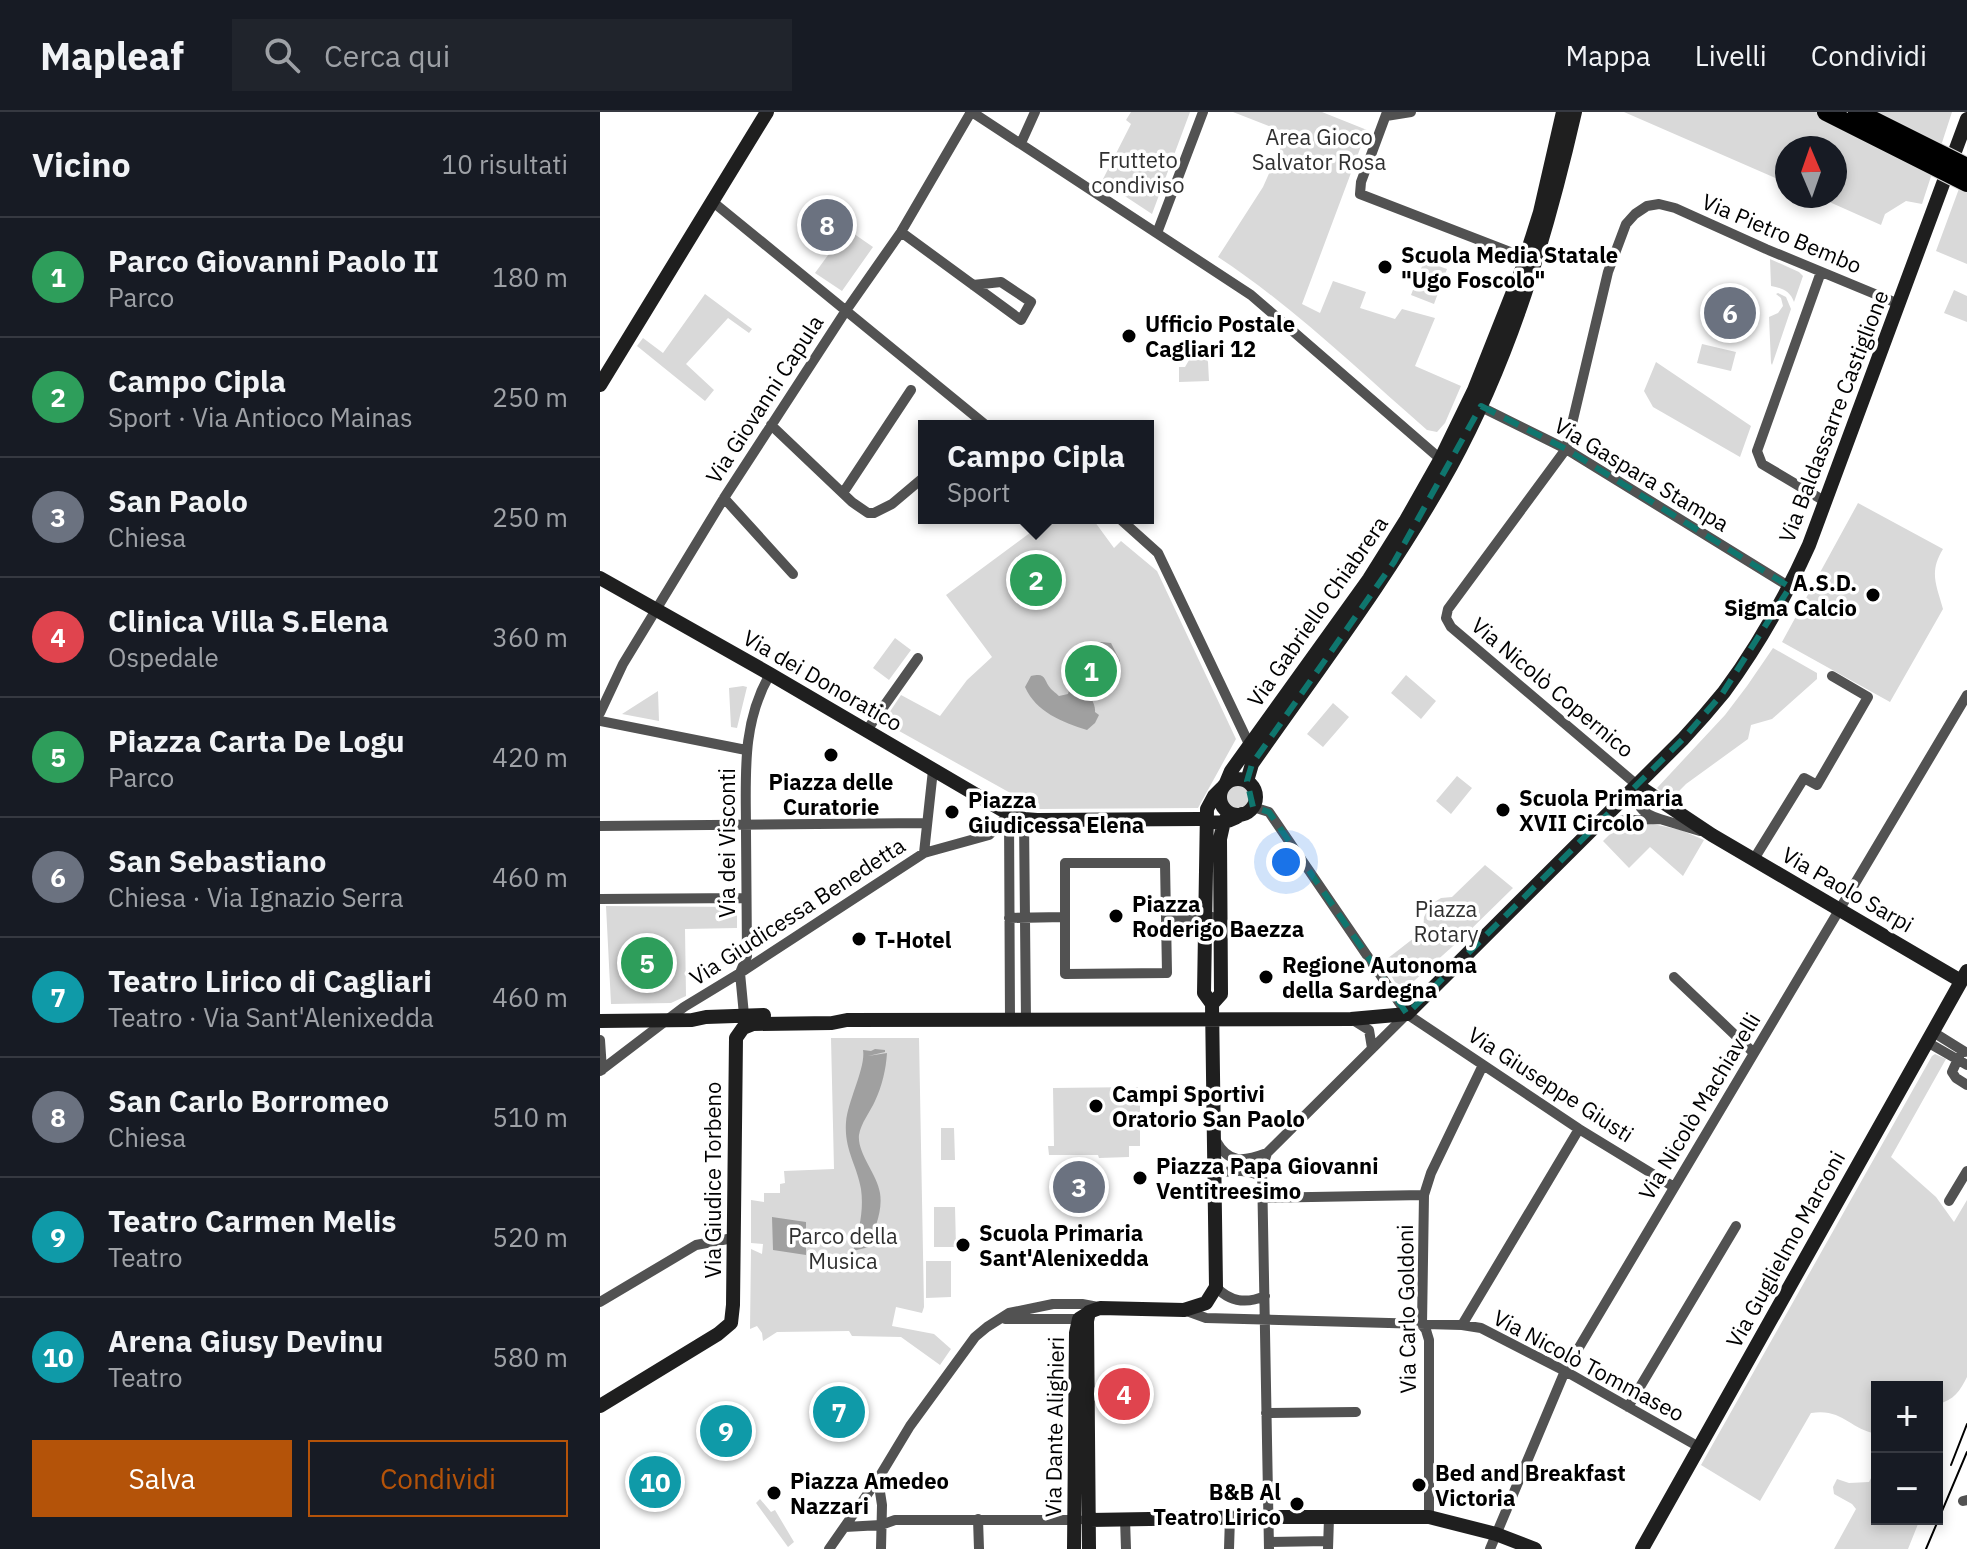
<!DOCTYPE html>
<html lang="it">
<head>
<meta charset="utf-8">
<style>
	:root { --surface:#171b24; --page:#20242c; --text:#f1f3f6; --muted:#9ea1a6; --line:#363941; --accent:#b45309 }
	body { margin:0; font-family:"IBM Plex Sans",sans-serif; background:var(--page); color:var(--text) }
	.controls { position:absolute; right:24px; bottom:24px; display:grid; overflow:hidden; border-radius:0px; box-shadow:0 4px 12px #0003 }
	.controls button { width:72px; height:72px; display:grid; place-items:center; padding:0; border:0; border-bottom:2px solid var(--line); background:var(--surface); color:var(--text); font:40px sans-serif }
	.compass { position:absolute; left:1175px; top:24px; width:72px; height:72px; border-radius:50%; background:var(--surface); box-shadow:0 4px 12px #0003; rotate:358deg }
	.you { position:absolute; left:686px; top:750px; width:28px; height:28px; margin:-20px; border:6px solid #fff; border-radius:50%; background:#1a73e8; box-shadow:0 0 0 12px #1a73e833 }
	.badge { display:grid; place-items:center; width:52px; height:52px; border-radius:50%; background:var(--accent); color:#fff; font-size:26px; font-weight:700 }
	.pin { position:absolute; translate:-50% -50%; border:4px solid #fff; box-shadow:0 2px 8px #0006 }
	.popup { position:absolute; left:318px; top:308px; width:236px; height:104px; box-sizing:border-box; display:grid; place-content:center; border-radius:0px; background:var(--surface); filter:drop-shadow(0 2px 6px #0005); font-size:26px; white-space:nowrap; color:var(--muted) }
	.popup b { font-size:30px; color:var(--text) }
	.popup::after { content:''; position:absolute; left:50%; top:100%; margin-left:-16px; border:16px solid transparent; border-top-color:var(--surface) }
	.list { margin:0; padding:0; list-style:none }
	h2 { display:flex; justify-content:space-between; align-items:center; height:104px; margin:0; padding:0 32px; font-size:34px }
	h2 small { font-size:26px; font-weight:400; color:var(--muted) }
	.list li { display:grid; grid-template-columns:52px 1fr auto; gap:24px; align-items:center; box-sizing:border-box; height:120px; padding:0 32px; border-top:2px solid var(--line) }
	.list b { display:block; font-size:30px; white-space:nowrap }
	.list p { margin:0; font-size:26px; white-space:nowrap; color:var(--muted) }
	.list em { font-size:26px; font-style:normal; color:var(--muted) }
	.actions { display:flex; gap:16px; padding:24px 32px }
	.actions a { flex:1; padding:18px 0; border:2px solid var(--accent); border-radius:0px; text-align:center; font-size:28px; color:var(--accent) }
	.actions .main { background:var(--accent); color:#fff }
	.icon { flex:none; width:44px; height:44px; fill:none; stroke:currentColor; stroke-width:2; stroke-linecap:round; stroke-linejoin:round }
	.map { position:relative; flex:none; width:1367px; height:1437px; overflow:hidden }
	header { display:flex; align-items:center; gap:48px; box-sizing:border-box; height:112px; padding:0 40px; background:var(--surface); border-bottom:2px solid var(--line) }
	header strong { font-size:38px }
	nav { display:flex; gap:44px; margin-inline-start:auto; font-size:28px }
	.search { width:560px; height:72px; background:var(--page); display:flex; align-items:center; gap:20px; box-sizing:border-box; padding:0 28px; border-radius:0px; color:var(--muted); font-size:30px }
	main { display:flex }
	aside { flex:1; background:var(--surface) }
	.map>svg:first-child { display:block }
	.green { fill:#d9d9d9 }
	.water { fill:#a0a0a0 }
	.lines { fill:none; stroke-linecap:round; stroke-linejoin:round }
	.street { stroke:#525252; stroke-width:10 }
	.secondary { stroke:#1f1f1f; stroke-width:14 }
	.tram { stroke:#000; stroke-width:2 }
	.highway-bridge-casing { stroke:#dbdbdb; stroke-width:20; stroke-linecap:butt }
	.highway-bridge { stroke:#000; stroke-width:18 }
	.marked { fill:none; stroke:#0f766e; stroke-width:6; stroke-dasharray:16 10; stroke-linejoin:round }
	.poi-dot { fill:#000; stroke:#fff; stroke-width:3 }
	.labels { text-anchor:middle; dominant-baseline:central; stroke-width:7; stroke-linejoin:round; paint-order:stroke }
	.park-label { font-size:22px; fill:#303030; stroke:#fff }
	.street-label { font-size:22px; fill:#000; stroke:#fff }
	.poi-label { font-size:22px; font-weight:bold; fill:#000; stroke:#fff; text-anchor:start }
</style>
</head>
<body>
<header>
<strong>Mapleaf</strong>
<div class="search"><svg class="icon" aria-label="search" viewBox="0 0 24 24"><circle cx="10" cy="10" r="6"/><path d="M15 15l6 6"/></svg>Cerca qui</div>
<nav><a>Mappa</a><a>Livelli</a><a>Condividi</a></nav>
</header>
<main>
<aside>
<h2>Vicino<small>10 risultati</small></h2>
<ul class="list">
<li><span class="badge" style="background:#2e9e5b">1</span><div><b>Parco Giovanni Paolo II</b><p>Parco</p></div><em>180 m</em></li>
<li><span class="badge" style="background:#2e9e5b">2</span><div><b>Campo Cipla</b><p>Sport · Via Antioco Mainas</p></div><em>250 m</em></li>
<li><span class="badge" style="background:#6b7280">3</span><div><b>San Paolo</b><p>Chiesa</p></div><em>250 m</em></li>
<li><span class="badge" style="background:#e0444e">4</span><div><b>Clinica Villa S.Elena</b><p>Ospedale</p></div><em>360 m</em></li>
<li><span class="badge" style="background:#2e9e5b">5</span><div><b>Piazza Carta De Logu</b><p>Parco</p></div><em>420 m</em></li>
<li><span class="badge" style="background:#6b7280">6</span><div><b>San Sebastiano</b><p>Chiesa · Via Ignazio Serra</p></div><em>460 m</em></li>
<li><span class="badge" style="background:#0f9aa8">7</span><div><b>Teatro Lirico di Cagliari</b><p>Teatro · Via Sant'Alenixedda</p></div><em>460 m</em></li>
<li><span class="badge" style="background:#6b7280">8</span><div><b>San Carlo Borromeo</b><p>Chiesa</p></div><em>510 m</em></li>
<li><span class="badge" style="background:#0f9aa8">9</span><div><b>Teatro Carmen Melis</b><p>Teatro</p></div><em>520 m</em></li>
<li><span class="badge" style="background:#0f9aa8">10</span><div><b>Arena Giusy Devinu</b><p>Teatro</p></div><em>580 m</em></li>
</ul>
<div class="actions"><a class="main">Salva</a><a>Condividi</a></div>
</aside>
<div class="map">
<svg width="1367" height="1437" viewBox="0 0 1367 1437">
	<rect width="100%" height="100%" fill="#fff"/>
	<!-- green -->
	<path class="green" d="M531,0H590L552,102L502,69L531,12L526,8Z
		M633,0H722L767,18L702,192L720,201L733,169L766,180L760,196L795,207L802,197L835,206L815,254L861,274L845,311L837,320L827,318C759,259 694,195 618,145L663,75L687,21Z
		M1024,0H1352L1322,92L1306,89L1285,102L1281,113L1216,84H1235V36H1187V71Z
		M1367,55V152L1336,139Z
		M247,117L273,135L242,179L215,161Z
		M1170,147L1199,160L1203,164L1194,190C1190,179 1182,176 1171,174Z
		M824,149L847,157L834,192L811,183Z
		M1354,178L1367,184V210L1344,201Z
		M1178,181L1186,185L1191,197L1172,253L1171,251L1169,205L1178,201L1183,194L1181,186L1176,182Z
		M105,182L152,217L149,221L128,206L86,252L114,278L105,289L37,234L43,226L63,241Z
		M1102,232L1136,240L1131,259L1097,251Z
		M602,235L608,250L609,269L579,270V255H585L592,243Z
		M1056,250L1151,314L1140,345L1053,295L1044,279Z
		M1258,391L1343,437C1329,460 1336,472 1343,497L1290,590L1182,530Z
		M450,406H492L514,436L521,429L557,459L636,627L598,696L439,697L283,610L301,583L340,604L367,568L392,545L346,483Z
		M295,526L311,538L289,568L273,556Z
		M1173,536L1217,561V567L1172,607L1151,613L1148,627L1086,672L1071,687L1057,676L1125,603L1147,574Z
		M806,563L836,589L821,607L791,581Z
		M143,574L147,575L137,616L131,615L129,576Z
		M58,579L59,609L22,602Z
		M733,591L749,605L723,635L707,622Z
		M857,664L872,676L851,702L836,689Z
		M635,667C654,668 662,686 648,700C633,701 624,702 620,685Z
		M1053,712L1081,718L1104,728L1083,764L1050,735L1029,756L1003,729L1017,715Z
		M885,753L913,776L862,826L805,877L795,870L783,850L823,819L824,805L830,793L841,786L852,785Z
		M6,794L137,795V816L85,817L86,884L71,891L11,892Z
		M231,926H319L324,1195L322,1201L296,1195L292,1214L334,1222L351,1237L340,1253L301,1225L252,1224L249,1219L177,1220L163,1229L162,1221L157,1214L150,1217L151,1137L162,1142L163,1132L151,1131V1088L164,1090V1081H180V1072L185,1071L184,1059L234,1057Z
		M1335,942L1346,947L1291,1045L1336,1085L1354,1110L1367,1088V1265C1360,1279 1354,1288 1338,1292L1337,1294V1275H1277V1322C1249,1317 1243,1296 1211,1301L1160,1389L1101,1353L1332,944Z
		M540,975V1034H529V1045L499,1046L498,1043H449L448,1034H454L453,976Z
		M341,1016H354L355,1048H341Z
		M334,1095H355L356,1135H334Z
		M326,1149H351V1185L326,1186Z
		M1277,1355V1407H1320L1308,1437H1234L1256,1397L1252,1392L1234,1382L1233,1375L1237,1367L1249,1371L1269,1370Z
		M160,1387L171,1400L175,1398L194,1430L188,1435L156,1391Z"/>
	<!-- water -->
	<path class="water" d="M501,530L511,531L520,549L516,558L511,563H502L488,574C488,584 496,591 495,600L499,603L495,611L487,618C462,610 436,600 425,575L431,564C447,560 443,568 451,577C451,577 458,583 459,584L468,582L474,563L494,555L490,544L491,542L495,545L497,543L494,534Z
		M275,937L285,938V940L268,944L287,941C286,957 282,974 275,989C270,1000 261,1011 259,1023C257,1041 277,1062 280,1081C283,1100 274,1117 269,1135L253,1139C259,1119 264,1098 261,1077C257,1053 244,1038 246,1010C248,988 266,955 263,938L271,939Z
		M172,1105L206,1110V1143L173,1138Z"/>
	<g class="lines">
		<!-- street -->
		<path class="street" d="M372,0L651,183L845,351
			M787,0L761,70L760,82L926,146
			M786,4L811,0
			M421,31L435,0
			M113,90L387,314
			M301,120L421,208L431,190L401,170L373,173
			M557,121L603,0
			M1221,160L1157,339L1162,352L1226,390
			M875,292L966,337L1190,475
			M171,313L252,390L268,401H274L292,392L324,365
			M243,381L311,278
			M124,386L193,462
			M519,406L558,441L650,634
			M0,601L23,552L124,386L245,200L301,120L371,0
			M0,609L146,638
			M267,618L318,546
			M653,695L669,700L807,902
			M409,702L410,908
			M424,707L426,908
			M1060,707C1039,700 1037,695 1037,673L851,515L846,506L848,497L966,337L1008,160L1026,112L1035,102L1047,94L1059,92L1075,96L1166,137L1299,192
			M998,712L1027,708L1060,707L1100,719
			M0,714L326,711
			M324,741L333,658
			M1154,747L1204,666L1217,673L1268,585L1232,564
			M465,751H565L567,861L465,862Z
			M0,787L146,786
			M409,806L465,805
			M566,806L612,805
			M1074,865L1154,941
			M807,902L979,1017L1074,1075
			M144,903L140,861L147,844C147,803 146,761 146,720C146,664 141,612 170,562
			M753,908L769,918L772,936
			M1333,920L1365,940
			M0,928L2,958
			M1327,930L1367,953
			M1362,938L1352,960L1356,966L1367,973
			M0,959L84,895L140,861L324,741L389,723L409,702
			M616,1029C629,1052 643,1050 667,1041L807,902
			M667,1041L662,1057L669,1437
			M614,1061C631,1059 647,1056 662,1065
			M662,1086L824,1083
			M1349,1089L1367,1059
			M616,1175C630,1190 646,1192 665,1184
			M0,1190L96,1133L133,1126
			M584,1198L606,1206L862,1213L881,1216L965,1259L1099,1335
			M405,1207H479
			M862,1213L979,1017
			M1028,1295L1136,1114
			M666,1301L756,1300
			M278,1367L282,1393L281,1437
			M1363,1389L1367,1388
			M829,1405V1228L826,1218L822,1213L824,1083L831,1061L883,953
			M378,1407L379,1437
			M525,1407L526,1437
			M245,1415L281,1413L295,1408H479
			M669,1430L728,1429
			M229,1437L278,1367L310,1314L375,1225L387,1215L409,1201L453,1192H482L498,1195
			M629,1437L630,1405
			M728,1437L729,1406
			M890,1437L965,1259L1367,583"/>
		<!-- secondary -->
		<path class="secondary" d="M0,273L167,0
			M0,466L170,562L409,702L424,707L437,708L599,707C603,707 607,708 612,710C622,712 633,708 642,702
			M620 685a18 18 0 1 1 36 0a18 18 0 1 1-36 0Z
			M647,669L652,652C720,555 793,459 851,354C911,244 947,122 975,0
			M626,671L631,659L769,467L806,408L840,348L874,278L922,157L940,100L963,0
			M1037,673L1112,723L1361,869
			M612,892L621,882L620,727L624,709
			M0,909L92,908L106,905L164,903
			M136,926L143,916L153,912L232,911L247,908L751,907L807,902L1083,627C1097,612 1111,596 1124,580C1158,534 1186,484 1209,433L1367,7
			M0,1294L118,1222L131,1211L133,1193L136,926
			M490,1408L669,1405H829L896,1422L935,1437
			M474,1437L476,1221L479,1207L487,1202
			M489,1437L487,1209L489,1200L500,1196L584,1198L606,1191L616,1175L612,892L604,881L607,697L614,684L622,676
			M1042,1437L1367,859"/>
		<!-- tram -->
		<path class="tram" d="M1351,1353L1367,1312
			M1326,1437L1367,1340"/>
		<defs>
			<path id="highway-bridge" d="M1226,0L1367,71
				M1257,0L1367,55"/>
		</defs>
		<!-- highway-bridge casing -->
		<use href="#highway-bridge" class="highway-bridge-casing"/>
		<!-- highway-bridge -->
		<use href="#highway-bridge" class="highway-bridge"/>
	</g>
	<!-- marked area -->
	<path class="marked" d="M881,294L966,337L1190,475L1122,582L1083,627L807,902L669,700L653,695L647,669L652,652L794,450Z"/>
	<!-- markers -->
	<g class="poi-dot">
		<circle cx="785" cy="155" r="8"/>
		<circle cx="529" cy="224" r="8"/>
		<circle cx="1273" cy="483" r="8"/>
		<circle cx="231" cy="643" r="8"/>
		<circle cx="903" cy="698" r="8"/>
		<circle cx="352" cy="700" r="8"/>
		<circle cx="516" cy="804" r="8"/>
		<circle cx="259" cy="827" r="8"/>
		<circle cx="666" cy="865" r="8"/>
		<circle cx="496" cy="994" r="8"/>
		<circle cx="540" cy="1066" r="8"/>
		<circle cx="363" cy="1133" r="8"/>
		<circle cx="819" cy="1373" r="8"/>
		<circle cx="174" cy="1381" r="8"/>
		<circle cx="697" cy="1392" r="8"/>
	</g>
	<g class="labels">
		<!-- park labels -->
		<g class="park-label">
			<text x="719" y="24">Area Gioco<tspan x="719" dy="25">Salvator Rosa</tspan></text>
			<text x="538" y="47">Frutteto<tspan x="538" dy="25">condiviso</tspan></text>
			<text x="846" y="796">Piazza<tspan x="846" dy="25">Rotary</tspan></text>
			<text x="243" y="1123">Parco della<tspan x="243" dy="25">Musica</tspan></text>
		</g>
		<!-- street labels -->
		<g class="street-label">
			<text transform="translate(1182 121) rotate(23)">Via Pietro Bembo</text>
			<text transform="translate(164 287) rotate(-57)">Via Giovanni Capula</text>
			<text transform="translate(1233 304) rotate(-69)">Via Baldassarre Castiglione</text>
			<text transform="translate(1042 362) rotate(31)">Via Gaspara Stampa</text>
			<text transform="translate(717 499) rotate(-55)">Via Gabriello Chiabrera</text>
			<text transform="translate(223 568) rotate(30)">Via dei Donoratico</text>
			<text transform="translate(953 575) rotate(40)">Via Nicolò Copernico</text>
			<text transform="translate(126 731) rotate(-90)">Via dei Visconti</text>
			<text transform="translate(1248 777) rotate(30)">Via Paolo Sarpi</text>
			<text transform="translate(197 799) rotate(-33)">Via Giudicessa Benedetta</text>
			<text transform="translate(951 972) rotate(33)">Via Giuseppe Giusti</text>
			<text transform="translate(1099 994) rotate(-59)">Via Nicolò Machiavelli</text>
			<text transform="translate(112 1068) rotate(-90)">Via Giudice Torbeno</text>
			<text transform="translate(1185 1137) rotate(-61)">Via Guglielmo Marconi</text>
			<text transform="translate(806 1197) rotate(-91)">Via Carlo Goldoni</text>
			<text transform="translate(989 1253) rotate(28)">Via Nicolò Tommaseo</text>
			<text transform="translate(454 1315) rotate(-89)">Via Dante Alighieri</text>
		</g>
		<!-- poi labels -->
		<g class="poi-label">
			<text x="801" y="142">Scuola Media Statale<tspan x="801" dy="25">"Ugo Foscolo"</tspan></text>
			<text x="545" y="211">Ufficio Postale<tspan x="545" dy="25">Cagliari 12</tspan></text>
			<text x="1257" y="470" text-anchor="end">A.S.D.<tspan x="1257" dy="25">Sigma Calcio</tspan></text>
			<text x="231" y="669" text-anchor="middle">Piazza delle<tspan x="231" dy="25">Curatorie</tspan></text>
			<text x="919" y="685">Scuola Primaria<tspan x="919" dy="25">XVII Circolo</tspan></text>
			<text x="368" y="687">Piazza<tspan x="368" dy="25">Giudicessa Elena</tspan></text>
			<text x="532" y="791">Piazza<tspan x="532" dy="25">Roderigo Baezza</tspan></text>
			<text x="275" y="827">T-Hotel</text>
			<text x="682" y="852">Regione Autonoma<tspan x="682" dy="25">della Sardegna</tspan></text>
			<text x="512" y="981">Campi Sportivi<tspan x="512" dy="25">Oratorio San Paolo</tspan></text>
			<text x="556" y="1053">Piazza Papa Giovanni<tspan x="556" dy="25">Ventitreesimo</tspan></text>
			<text x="379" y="1120">Scuola Primaria<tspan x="379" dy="25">Sant'Alenixedda</tspan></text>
			<text x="835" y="1360">Bed and Breakfast<tspan x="835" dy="25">Victoria</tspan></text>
			<text x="190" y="1368">Piazza Amedeo<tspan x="190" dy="25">Nazzari</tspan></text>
			<text x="681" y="1379" text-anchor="end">B&amp;B Al<tspan x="681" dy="25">Teatro Lirico</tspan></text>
		</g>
	</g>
</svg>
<div class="controls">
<button>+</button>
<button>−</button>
</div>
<svg class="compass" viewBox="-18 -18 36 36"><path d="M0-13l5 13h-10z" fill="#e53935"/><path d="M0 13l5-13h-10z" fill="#9ea1a6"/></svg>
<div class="you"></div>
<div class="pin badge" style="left:491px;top:559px;background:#2e9e5b">1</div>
<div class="pin badge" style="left:436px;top:468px;background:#2e9e5b">2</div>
<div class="popup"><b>Campo Cipla</b>Sport</div>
<div class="pin badge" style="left:479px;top:1075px;background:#6b7280">3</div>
<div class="pin badge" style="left:524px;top:1282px;background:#e0444e">4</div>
<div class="pin badge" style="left:47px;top:851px;background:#2e9e5b">5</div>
<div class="pin badge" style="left:1130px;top:201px;background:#6b7280">6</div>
<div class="pin badge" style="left:239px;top:1300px;background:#0f9aa8">7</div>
<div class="pin badge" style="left:227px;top:113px;background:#6b7280">8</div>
<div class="pin badge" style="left:126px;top:1319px;background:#0f9aa8">9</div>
<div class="pin badge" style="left:55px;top:1370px;background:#0f9aa8">10</div>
</div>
</main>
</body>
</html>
